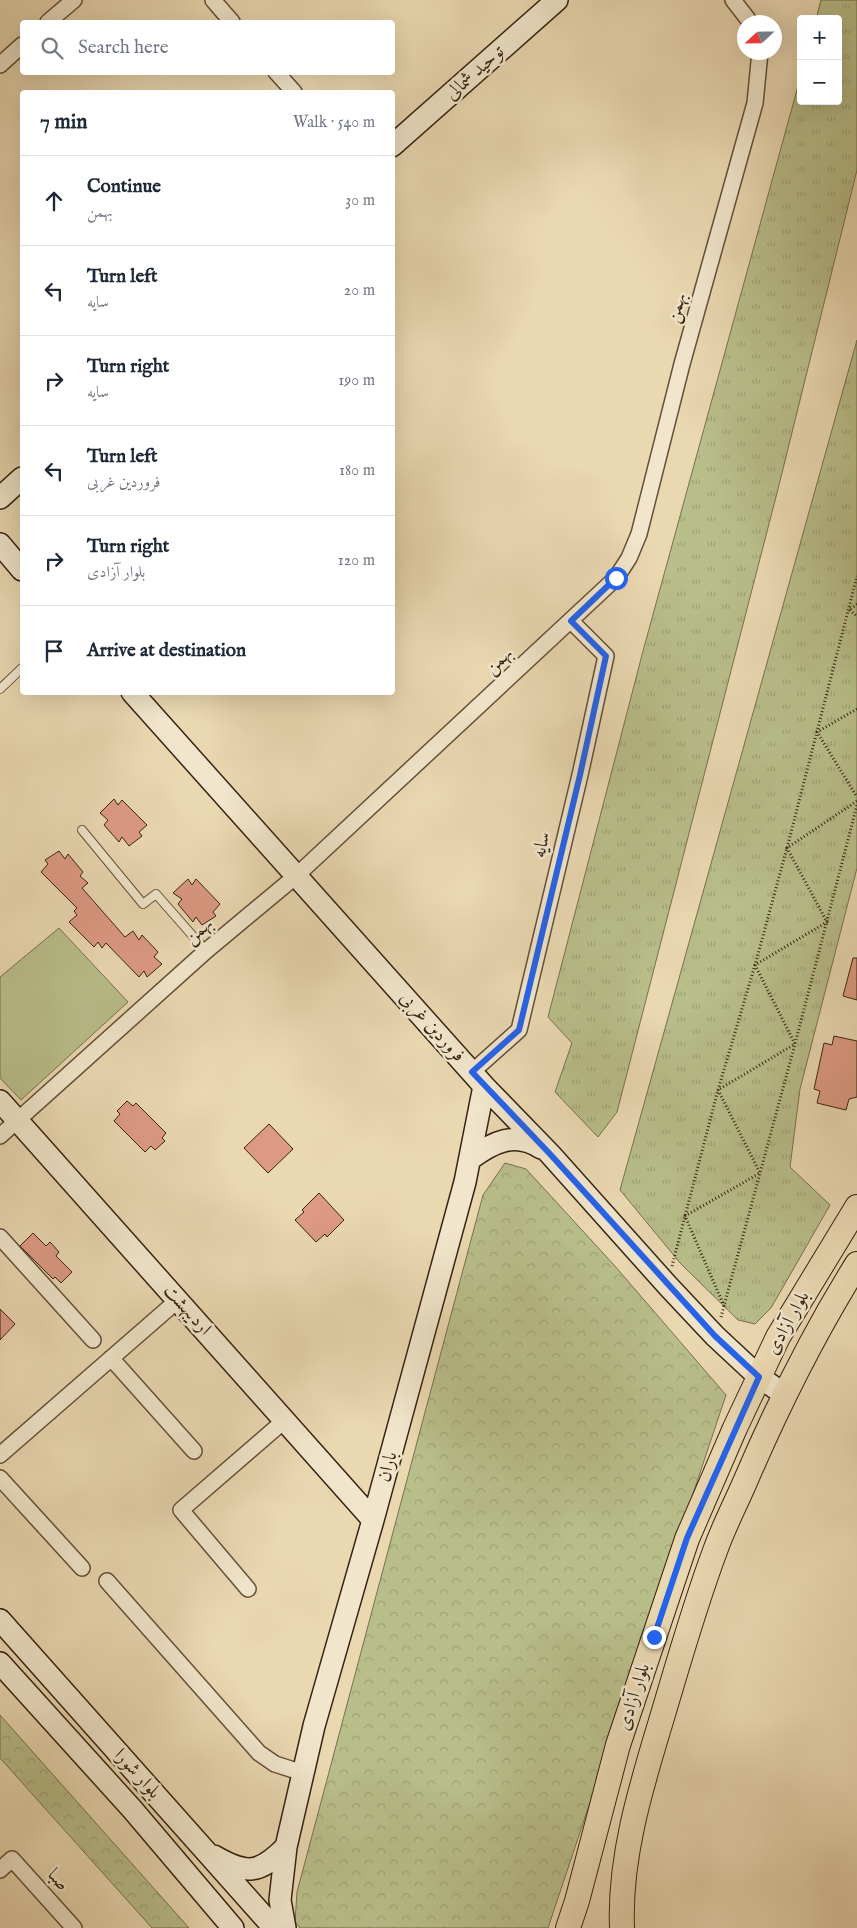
<!DOCTYPE html>
<html lang="en">
<head>
<meta charset="utf-8">
<style>
	:root { --surface:#fff; --page:#f6f6f7; --text:#1f2937; --muted:#747a83; --line:#e0e1e3 }
	body { margin:0; font-family:"IM FELL English",Amiri,serif; background:var(--page); color:var(--text) }
	.controls { position:absolute; right:15px; top:15px; display:grid; overflow:hidden; border-radius:5px; box-shadow:0 5px 20px #0002 }
	.controls button { width:45px; height:45px; display:grid; place-items:center; padding:0; border:0; border-bottom:1px solid var(--line); background:var(--surface); color:var(--text); font:25px sans-serif }
	.compass { position:absolute; left:737px; top:15px; width:45px; height:45px; border-radius:50%; background:var(--surface); box-shadow:0 5px 20px #0002; rotate:248deg }
	.stop { position:absolute; width:15px; height:15px; margin:-11px; border:4px solid #2563eb; border-radius:50%; background:#fff }
	.stop.end { background:#2563eb; border-color:#fff; box-shadow:0 1px 5px #0008 }
	.list { margin:0; padding:0; list-style:none }
	h2 { display:flex; justify-content:space-between; align-items:center; height:65px; margin:0; padding:0 20px; font-size:21px }
	h2 small { font-size:16px; font-weight:400; color:var(--muted) }
	.list li { display:grid; grid-template-columns:32px 1fr auto; gap:15px; align-items:center; box-sizing:border-box; height:90px; padding:0 20px; border-top:1px solid var(--line) }
	.list b { display:block; font-size:19px; white-space:nowrap }
	.list p { margin:0; font-size:16px; white-space:nowrap; color:var(--muted) }
	.list em { font-size:16px; font-style:normal; color:var(--muted) }
	.icon { flex:none; width:28px; height:28px; fill:none; stroke:currentColor; stroke-width:2; stroke-linecap:round; stroke-linejoin:round }
	.map { position:relative; flex:none; width:857px; height:1928px; overflow:hidden }
	.search { position:absolute; background:var(--surface); box-shadow:0 5px 20px #0002; left:20px; top:20px; width:375px; height:55px; display:flex; align-items:center; gap:12px; box-sizing:border-box; padding:0 18px; border-radius:5px; color:var(--muted); font-size:19px }
	.panel { position:absolute; background:var(--surface); box-shadow:0 5px 20px #0002; left:20px; top:90px; width:375px; height:605px; border-radius:5px }
	.map>svg:first-child { display:block }
	.grass { fill:url(#grass-tufts); stroke:#77704e }
	.forest { fill:url(#forest-crowns); stroke:#77704e }
	.park { fill:#b8be8a; stroke:#77704e }
	.building { fill:#dd9a83; stroke:#362313 }
	.lines { fill:none; stroke-linecap:round; stroke-linejoin:round }
	.lane-casing { stroke:#63503a; stroke-width:10 }
	.street-casing { stroke:#63503a; stroke-width:18 }
	.secondary-casing { stroke:#362313; stroke-width:24 }
	.primary-casing { stroke:#362313; stroke-width:26 }
	.path { stroke:#362313; stroke-width:3; stroke-dasharray:1 2.5; stroke-linecap:butt }
	.lane { stroke:#f1e6cc; stroke-width:8 }
	.street { stroke:#f1e6cc; stroke-width:15 }
	.secondary { stroke:#f1e6cc; stroke-width:21 }
	.primary { stroke:#ead8b1; stroke-width:24 }
	.route { stroke:#2563eb; stroke-width:6 }
	.labels { text-anchor:middle; dominant-baseline:central; stroke-width:5; stroke-linejoin:round; paint-order:stroke }
	.street-label { font-size:19px; fill:#362313; stroke:#f1e6cc }
</style>
</head>
<body>
<div class="map">
<svg width="857" height="1928" viewBox="0 0 857 1928">
	<defs>
		<pattern id="grass-tufts" width="24" height="20" patternUnits="userSpaceOnUse" patternTransform="scale(1.25)"><rect width="24" height="20" fill="#b8be8a"/><path d="M3 7l-1-3M5 7V3M7 7l1-3M15 17l-1-3M17 17v-4M19 17l1-3" fill="none" stroke="#9fa376"/></pattern>
		<pattern id="forest-crowns" width="20" height="18" patternUnits="userSpaceOnUse" patternTransform="scale(1.25)"><rect width="20" height="18" fill="#b8be8a"/><path d="M2 6a3 3 0 1 1 6 0M12 15a3 3 0 1 1 6 0" fill="none" stroke="#9fa376"/></pattern>
	</defs>
	<rect width="100%" height="100%" fill="#ead8b1"/>
	<filter id="stains"><feTurbulence type="fractalNoise" baseFrequency=".004" numOctaves="4"/><feColorMatrix values="0 0 0 0 .2 0 0 0 0 .09 0 0 0 0 .02 0 0 0 .5 -.17"/></filter>
	<radialGradient id="worn" r=".72"><stop offset=".6" stop-color="#630" stop-opacity="0"/><stop offset="1" stop-color="#630" stop-opacity=".3"/></radialGradient>
	<!-- grass -->
	<path class="grass" d="M821,0H857V170L778,489L617,1112L598,1137L555,1092L572,1043L548,1017L643,651L801,75V101H838V19H816Z
		M857,340V868L800,1089L790,1167L830,1205L771,1308L755,1324L738,1320L681,1264L620,1190Z"/>
	<!-- forest -->
	<path class="forest" d="M505,1163L526,1169L614,1265L726,1395L548,1928H300L295,1922L297,1892L483,1195Z
		M0,1715L189,1928H152L0,1758Z"/>
	<!-- park -->
	<path class="park" d="M59,928L128,1002L21,1100L0,1078V977Z"/>
	<!-- building -->
	<path class="building" d="M114,799L118,805L122,800L147,825L139,832L142,836L129,846L122,837L119,842L104,825L108,820L100,813Z
		M59,851L65,859L68,854L83,872L80,876L88,883L82,888L125,937L133,931L139,940L142,935L158,952L154,957L162,964L147,977L144,971L139,977L106,943L102,948L98,942L94,947L69,922L77,915L74,911L77,908L41,872L48,864L45,860Z
		M188,879L192,885L196,879L220,904L213,912L216,916L202,925L196,917L193,922L178,904L182,899L173,893Z
		M853,958H857V1000L843,996Z
		M834,1036L857,1041V1097L849,1099L846,1110L817,1103L820,1091L814,1089L824,1043L832,1045Z
		M127,1101L133,1106L136,1103L166,1133L162,1138L165,1141L155,1150L151,1146L145,1152L114,1121L120,1114L117,1111Z
		M269,1124L293,1149L268,1173L244,1148Z
		M319,1193L344,1220L327,1237L325,1234L316,1242L295,1220L304,1212L302,1210Z
		M33,1233L46,1246L50,1242L59,1252L56,1256L72,1272L61,1283L55,1277L53,1279L20,1246Z
		M0,1309L15,1324L0,1340Z"/>
	<g class="lines">
		<defs>
			<path id="lane" d="M0,689L22,668
				M82,830L143,904L156,894L206,951"/>
			<path id="street" d="M213,0L232,22
				M733,0L750,22
				M48,22L74,0
				M0,65L22,45
				M276,72L294,92
				M472,1072L519,1030L580,775L606,656L571,621
				M0,1136L206,951L296,876L616,578L629,558L639,534L682,364L755,103L760,52
				M0,1237L93,1340
				M111,1358L194,1451
				M0,1455L178,1300
				M0,1478L82,1568
				M107,1581L259,1753L275,1764L303,1773
				M248,1589L181,1510L285,1420
				M0,1870L12,1859L74,1928"/>
			<path id="secondary" d="M392,146L557,0
				M0,498L22,478
				M0,544L22,570
				M132,692L484,1086L550,1154L668,1286L715,1336L759,1377L784,1394
				M0,1101L373,1520
				M470,1159C493,1142 515,1131 541,1148
				M0,1620L274,1928
				M0,1663L132,1809L233,1928
				M214,1856C247,1875 259,1874 286,1847
				M285,1928L280,1900L286,1847L314,1726L373,1520L465,1182L484,1086"/>
			<path id="primary" d="M568,1928L577,1901L618,1745L687,1539L735,1428L778,1337L857,1207
				M622,1928C619,1858 641,1787 661,1721C678,1664 694,1607 715,1551C723,1528 735,1505 745,1482C777,1407 814,1333 857,1264"/>
		</defs>
		<!-- lane casing -->
		<use href="#lane" class="lane-casing"/>
		<!-- street casing -->
		<use href="#street" class="street-casing"/>
		<!-- secondary casing -->
		<use href="#secondary" class="secondary-casing"/>
		<!-- primary casing -->
		<use href="#primary" class="primary-casing"/>
		<!-- path -->
		<path class="path" d="M857,604L849,610L857,616
			M857,709L817,732L857,797
			M672,1266L718,1090L755,965L787,848L857,576
			M724,1306L685,1216L760,1173L718,1090L795,1044L755,965L827,922L787,848L857,801
			M721,1317L795,1044L857,805"/>
		<!-- lane -->
		<use href="#lane" class="lane"/>
		<!-- street -->
		<use href="#street" class="street"/>
		<!-- secondary -->
		<use href="#secondary" class="secondary"/>
		<!-- primary -->
		<use href="#primary" class="primary"/>
	</g>
	<g class="lines">
		<!-- route -->
		<path class="route" d="M616,578L571,621L606,656L580,775L519,1030L472,1072L550,1154L715,1336L759,1377L687,1538L654,1637"/>
	</g>
	<g class="labels">
		<!-- street labels -->
		<g class="street-label">
			<text transform="translate(475 73) rotate(-42)">توحید شمالی</text>
			<text transform="translate(677 308) rotate(-74)">بهمن</text>
			<text transform="translate(499 661) rotate(-43)">بهمن</text>
			<text transform="translate(542 845) rotate(-77)">سایه</text>
			<text transform="translate(199 931) rotate(-40)">بهمن</text>
			<text transform="translate(432 1027) rotate(48)">فروردین غربی</text>
			<text transform="translate(187 1310) rotate(48)">اردیبهشت</text>
			<text transform="translate(788 1323) rotate(-61)">بلوار آزادی</text>
			<text transform="translate(388 1467) rotate(-75)">باران</text>
			<text transform="translate(634 1697) rotate(-72)">بلوار آزادی</text>
			<text transform="translate(137 1774) rotate(48)">بلوار شورا</text>
			<text transform="translate(58 1880) rotate(48)">صبا</text>
		</g>
	</g>
	<rect width="100%" height="100%" filter="url(#stains)"/>
	<rect width="100%" height="100%" fill="url(#worn)"/>
</svg>
<div class="controls">
<button>+</button>
<button>−</button>
</div>
<svg class="compass" viewBox="-18 -18 36 36"><path d="M0-13l5 13h-10z" fill="#e53935"/><path d="M0 13l5-13h-10z" fill="#747a83"/></svg>
<div class="stop" style="left:616px;top:578px"></div>
<div class="stop end" style="left:654px;top:1637px"></div>
<div class="search"><svg class="icon" aria-label="search" viewBox="0 0 24 24"><circle cx="10" cy="10" r="6"/><path d="M15 15l6 6"/></svg>Search here</div>
<section class="panel">
<h2>7 min<small>Walk · 540 m</small></h2>
<ul class="list">
<li><svg class="icon" aria-label="ahead" viewBox="0 0 24 24"><path d="M12 20V5M6 11l6-6 6 6"/></svg><div><b>Continue</b><p>بهمن</p></div><em>30 m</em></li>
<li><svg class="icon" aria-label="left" viewBox="0 0 24 24"><path d="M17 20v-9H6M10 6l-5 5 5 5"/></svg><div><b>Turn left</b><p>سایه</p></div><em>20 m</em></li>
<li><svg class="icon" aria-label="right" viewBox="0 0 24 24"><path d="M7 20v-9h11M14 6l5 5-5 5"/></svg><div><b>Turn right</b><p>سایه</p></div><em>190 m</em></li>
<li><svg class="icon" aria-label="left" viewBox="0 0 24 24"><path d="M17 20v-9H6M10 6l-5 5 5 5"/></svg><div><b>Turn left</b><p>فروردین غربی</p></div><em>180 m</em></li>
<li><svg class="icon" aria-label="right" viewBox="0 0 24 24"><path d="M7 20v-9h11M14 6l5 5-5 5"/></svg><div><b>Turn right</b><p>بلوار آزادی</p></div><em>120 m</em></li>
<li><svg class="icon" aria-label="arrive" viewBox="0 0 24 24"><path d="M6 21V4h12l-3 4 3 4H6"/></svg><div><b>Arrive at destination</b></div></li>
</ul>
</section>
</div>
</body>
</html>
